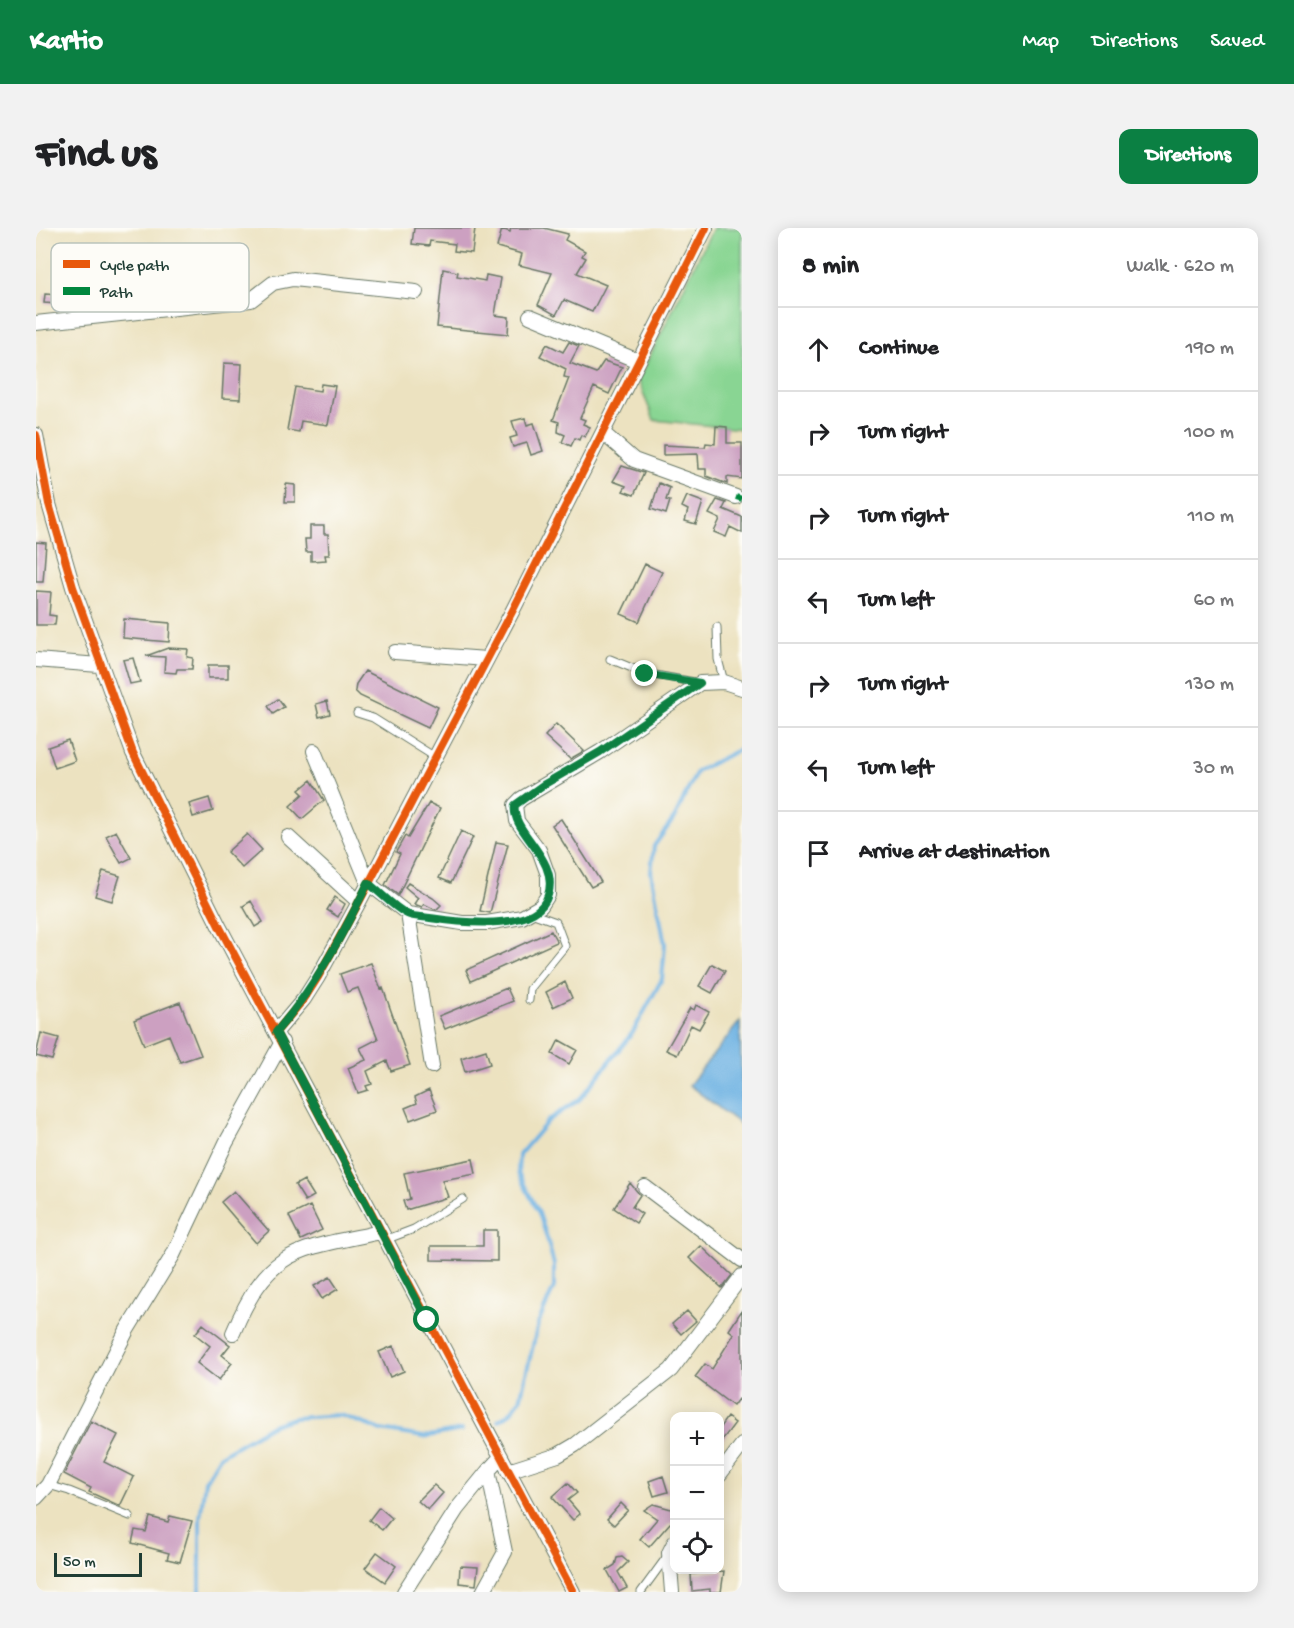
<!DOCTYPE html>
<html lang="en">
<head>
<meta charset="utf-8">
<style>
	:root { --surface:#fff; --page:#f2f2f2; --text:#202124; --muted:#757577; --line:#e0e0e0; --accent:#0b8043 }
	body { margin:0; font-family:"Gochi Hand",sans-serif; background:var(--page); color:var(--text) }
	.controls { position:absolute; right:18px; bottom:18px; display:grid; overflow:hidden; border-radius:12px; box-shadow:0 3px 15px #0003 }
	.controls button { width:54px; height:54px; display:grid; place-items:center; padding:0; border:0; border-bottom:2px solid var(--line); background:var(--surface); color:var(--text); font:30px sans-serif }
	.scale { position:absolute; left:18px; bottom:15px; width:88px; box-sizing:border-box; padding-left:6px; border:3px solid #1f3d34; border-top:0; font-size:16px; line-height:21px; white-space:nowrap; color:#1f3d34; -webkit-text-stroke:4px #fdfcf7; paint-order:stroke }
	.stop { position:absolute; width:18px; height:18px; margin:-14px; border:4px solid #0b8043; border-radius:50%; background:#fff }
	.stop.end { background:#0b8043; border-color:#fff; box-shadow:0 2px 6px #0008 }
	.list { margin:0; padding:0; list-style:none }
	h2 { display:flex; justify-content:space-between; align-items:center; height:78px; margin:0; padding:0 24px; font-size:26px }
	h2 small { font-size:20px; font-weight:400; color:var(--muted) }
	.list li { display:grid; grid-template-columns:39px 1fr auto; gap:18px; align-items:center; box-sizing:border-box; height:84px; padding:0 24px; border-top:2px solid var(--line) }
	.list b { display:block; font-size:22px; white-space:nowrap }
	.list em { font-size:20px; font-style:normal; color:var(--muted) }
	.icon { flex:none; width:33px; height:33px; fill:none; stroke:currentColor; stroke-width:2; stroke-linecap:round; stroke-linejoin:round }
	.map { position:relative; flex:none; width:706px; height:1364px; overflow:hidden; border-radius:12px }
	header { display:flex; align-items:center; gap:36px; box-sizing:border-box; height:84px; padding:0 30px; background:var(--accent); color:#fff }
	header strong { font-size:28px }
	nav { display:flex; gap:33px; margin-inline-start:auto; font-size:21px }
	.intro { display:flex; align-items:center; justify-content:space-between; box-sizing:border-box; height:144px; padding:0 36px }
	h1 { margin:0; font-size:42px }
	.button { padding:15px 27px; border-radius:12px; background:var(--accent); color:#fff; font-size:21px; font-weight:700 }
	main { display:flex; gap:36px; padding:0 36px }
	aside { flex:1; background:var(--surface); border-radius:12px; box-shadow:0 3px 15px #0003 }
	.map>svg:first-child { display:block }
	.green { fill:#89d593; stroke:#548964; stroke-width:1.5 }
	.water { fill:#6cb1e2; stroke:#46778b; stroke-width:1.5 }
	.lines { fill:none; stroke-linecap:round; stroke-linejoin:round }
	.stream { stroke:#6cb1e2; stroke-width:4 }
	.building { fill:#cca0c1 }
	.lane-casing { stroke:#677765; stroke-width:9 }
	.street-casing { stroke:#677765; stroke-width:16 }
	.lane { stroke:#fff; stroke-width:7 }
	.street { stroke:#fff; stroke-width:14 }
	.quiet { stroke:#00873e; stroke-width:6; stroke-dasharray:12 6; stroke-linecap:butt }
	.cycleway-casing { stroke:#fdfcf7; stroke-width:11 }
	.cycleway { stroke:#e8590c; stroke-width:8 }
	.route { stroke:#0b8043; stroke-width:8 }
	.key { fill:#fdfcf7; stroke:#bac3bc; stroke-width:1.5 }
	.key-label { font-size:16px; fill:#1f3d34 }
</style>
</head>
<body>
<header>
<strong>Kartio</strong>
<nav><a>Map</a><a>Directions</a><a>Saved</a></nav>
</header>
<div class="intro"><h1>Find us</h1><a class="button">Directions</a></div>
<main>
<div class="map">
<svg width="706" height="1364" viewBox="0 0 706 1364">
	<rect width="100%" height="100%" fill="#fdfcf7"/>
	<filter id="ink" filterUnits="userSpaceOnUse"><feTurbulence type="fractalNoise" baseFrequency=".0167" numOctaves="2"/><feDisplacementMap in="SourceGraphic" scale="12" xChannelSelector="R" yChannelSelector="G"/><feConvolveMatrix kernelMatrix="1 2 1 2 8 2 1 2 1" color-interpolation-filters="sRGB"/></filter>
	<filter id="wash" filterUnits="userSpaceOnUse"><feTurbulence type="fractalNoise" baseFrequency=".008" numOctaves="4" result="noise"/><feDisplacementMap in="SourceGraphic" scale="24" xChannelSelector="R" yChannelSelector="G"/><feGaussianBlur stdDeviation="1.35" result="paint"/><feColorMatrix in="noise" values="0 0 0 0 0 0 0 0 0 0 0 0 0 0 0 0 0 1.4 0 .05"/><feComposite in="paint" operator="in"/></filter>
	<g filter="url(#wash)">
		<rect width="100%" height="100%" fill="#ece2c0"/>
		<!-- green -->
		<path class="green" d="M677,0H706V201L618,192L602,152Z"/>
		<!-- water -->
		<path class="water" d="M704,793L706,893L704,896L653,857Z"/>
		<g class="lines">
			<!-- stream -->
			<path class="stream" d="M462,1193L473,1186L484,1172L502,1096L518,1059V1037L511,1010L503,985L482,945L483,927L513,892L544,871L597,804L626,751L629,716L615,644L618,618L639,589L661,543L706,520
				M164,1364V1290L169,1253L184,1228L236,1197L258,1190L304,1187L345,1202L387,1209L426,1202"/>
		</g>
		<g id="blocks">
			<!-- building -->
			<path class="building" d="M378,0H439L436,25L418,23L419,16L394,13L393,18L376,16Z
				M475,0H508L532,6L529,12L549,23L546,28L550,30L541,45L570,57L556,84L528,72L520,87L502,77L516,45L483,37L486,26L461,19L466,1L474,4Z
				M407,41L422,44L421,48L449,53L450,47L465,50L459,87L473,89L472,106L401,99Z
				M9,66L22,67L21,76L8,75Z
				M533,114L543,118L534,135L560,145L568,133L586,139L573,166L558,159L544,190L549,192L547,196L554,199L549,209L545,207L543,212L539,210L535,218L526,214L529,207L522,204L523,194L517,192L533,150L528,149L530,141L504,128L511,116L527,124Z
				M188,135L206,136L204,171L186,170Z
				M285,156L299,158L292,197L265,193L263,204L251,202L259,159L284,163Z
				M489,190L491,197L498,195L507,223L495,227L491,215L477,219L474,210L481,208L476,193Z
				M680,198L691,199V215H706V251L691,249V256L670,248V241H663L662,226L627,227V217L669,219L670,215L679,216Z
				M586,238L608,245L598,267L587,263L590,258L577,253Z
				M623,255L634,260L630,272L634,273L630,286L615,281Z
				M250,256L259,257V274H249Z
				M651,268L667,274L660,296L649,293L652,282L646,279Z
				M681,272L690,275L687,281L706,289V305L694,299L690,309L678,304L684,291L673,286Z
				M274,298H288V306H292L293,327H289L290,332L275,333V324H270L269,311H274Z
				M0,314L10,315L7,354H0Z
				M609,336L626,344L603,394L585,386Z
				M0,363L15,364L13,387L20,388L19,397H0Z
				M88,391L134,395L133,414L87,410Z
				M132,420L152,421L151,429L157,430L156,441H141L140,445L128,444L129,429L110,428Z
				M97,430L104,454L94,456L87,432Z
				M172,437H192V450H172Z
				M329,443L402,479L392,500L324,468L319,463L320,456Z
				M242,471L248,479L237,486L232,478Z
				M291,473L294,486L283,489L280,476Z
				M520,496L548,523L534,531L509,508Z
				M32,512L39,533L19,540L12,519Z
				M275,552L288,572L266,591L254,578L267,566L263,562Z
				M173,570L177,583L157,589L153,576Z
				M393,575L404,580L362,667L349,657L364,626L360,624L369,608L372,610Z
				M525,591L565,654L555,659L516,597Z
				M80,603L95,630L85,635L70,608Z
				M425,603L437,609L415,655L403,650Z
				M211,606L226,622L206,640L191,624Z
				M460,614L472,616L454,685L444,683Z
				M67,643L84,648L76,673L59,668Z
				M372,655L397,670L405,677L400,682L388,676L386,679L378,676L382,670L369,659Z
				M299,669L309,676L302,689L291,682Z
				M215,673L227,694L219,699L207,678Z
				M515,703L521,714L435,753L430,742Z
				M335,735L345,761L347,760L374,837L355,843L351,833L331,843L336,856L330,858L332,862L322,865L312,840L330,832L324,820L342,811L322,760L311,764L304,746Z
				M676,736L689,743L676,765L663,758Z
				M529,754L536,770L517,779L510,764Z
				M471,760L477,773L409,801L403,788Z
				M144,774L165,827L144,834L133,807L108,817L98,792Z
				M660,777L673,784L663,801L655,797L641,827L630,822L654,780L658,782Z
				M5,805L23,810L16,832L0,828Z
				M523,812L541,822L533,836L516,826Z
				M450,822L454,836L429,844L425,830Z
				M393,862L401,882L374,892L369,880L381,875L379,869Z
				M437,931L440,946L406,952L412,969L370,982L367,973L374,971L368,945Z
				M268,952L278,968L269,973L259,957Z
				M594,955L604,967L596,979L606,986L600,995L578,980Z
				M198,963L233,1003L220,1015L185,974Z
				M274,978L286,1002L265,1012L253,988Z
				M447,1002H461V1033L395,1032V1018H447Z
				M665,1018L696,1047L686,1060L653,1030Z
				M294,1049L302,1061L286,1071L278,1058Z
				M706,1082V1175L702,1171L697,1178L659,1149L669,1136L676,1141L698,1106L693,1102Z
				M651,1083L660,1093L645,1106L636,1096Z
				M167,1096L194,1117L186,1127L196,1135L183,1152L161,1135L174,1118L159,1106Z
				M357,1118L368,1143L354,1149L343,1124Z
				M691,1189L699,1195L684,1215V1199Z
				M55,1193L82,1207L68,1234L98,1249L84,1278L53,1264L55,1260L28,1246Z
				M627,1248L632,1264L618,1268L613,1253Z
				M532,1255L541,1265L532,1272L544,1286L537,1292L516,1269Z
				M398,1257L407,1265L392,1282L382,1273Z
				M585,1275L592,1282L578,1297L571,1291Z
				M617,1276L639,1282V1296L634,1295L613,1319L604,1311L621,1291L608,1282Z
				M343,1279L356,1290L346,1302L333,1292Z
				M134,1288L156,1293L144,1334L131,1331L133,1325L96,1315L99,1302L110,1304L114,1289L132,1294Z
				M341,1324L360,1338L349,1354L329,1340Z
				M586,1329L592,1334L582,1344L591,1360L583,1364L571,1342L579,1337L581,1330Z
				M424,1338L442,1339L440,1357L423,1355Z
				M688,1343L685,1364H674V1361L656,1363L655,1346Z"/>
		</g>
	</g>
	<g filter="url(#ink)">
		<use href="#blocks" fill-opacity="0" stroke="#677765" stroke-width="1.5"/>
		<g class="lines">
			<defs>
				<path id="lane" d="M681,399L682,431L688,454
					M574,431L608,445L664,455
					M321,485L337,490L399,529
					M493,772L494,761L529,718L520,694L495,685
					M349,1012L378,1001L427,971
					M12,1257L33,1263L94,1288
					M605,1364L632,1327"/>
				<path id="street" d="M494,88L602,133
					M0,95L215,72L237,55L257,51L380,64
					M567,205L598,232L700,269
					M0,207L13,276L37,359L97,525L183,698L537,1364
					M359,424L450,431
					M0,432L63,437
					M278,523L332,655L372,686L426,695H451L486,689L505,678L512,667V647L503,622L481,593L479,577L485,571L564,524L664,455L688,454L706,460
					M252,609L323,674
					M372,686L396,838
					M240,804L268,771L282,749L323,674L477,382L670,0
					M609,959L706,1032
					M197,1105C233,1019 261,1022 345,1004
					M472,1243L522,1227L539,1217L635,1142L706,1048
					M684,1246L706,1217
					M0,1270L12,1257L91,1102L137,1027L190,915L246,814
					M368,1364L421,1281L452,1243
					M447,1364L469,1324L452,1243L465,1229
					M636,1364L633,1325L638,1315"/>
			</defs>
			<!-- lane casing -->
			<use href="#lane" class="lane-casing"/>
			<!-- street casing -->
			<use href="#street" class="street-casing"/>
			<!-- lane -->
			<use href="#lane" class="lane"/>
			<!-- street -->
			<use href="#street" class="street"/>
			<!-- quiet -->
			<path class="quiet" d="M700,269L706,271"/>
			<defs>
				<path id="cycleway" d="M0,207L13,276L37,359L97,525L183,698L537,1364
					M240,804L268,771L282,749L323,674L477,382L670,0"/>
			</defs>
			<!-- cycleway casing -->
			<use href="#cycleway" class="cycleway-casing"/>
			<!-- cycleway -->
			<use href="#cycleway" class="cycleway"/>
		</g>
	</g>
	<g class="lines" filter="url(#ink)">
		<!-- route -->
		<path class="route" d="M391,1092L240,804C279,759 306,708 332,655C344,664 357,679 371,686C377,689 387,689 394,690C421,694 501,705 512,667C524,630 474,604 479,577L507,557L564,524L664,455L609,446"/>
	</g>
	<!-- legend -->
	<rect x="15" y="15" width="198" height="69" rx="9" class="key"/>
	<rect x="27" y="32" width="27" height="8" fill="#e8590c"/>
	<rect x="27" y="59" width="27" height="8" fill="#00873e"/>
	<g class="key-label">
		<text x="64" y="42">Cycle path</text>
		<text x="64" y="69">Path</text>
	</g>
</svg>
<div class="controls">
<button>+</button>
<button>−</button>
<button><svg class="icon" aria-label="locate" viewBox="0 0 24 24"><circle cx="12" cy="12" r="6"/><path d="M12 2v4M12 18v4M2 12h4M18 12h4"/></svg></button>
</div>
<div class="scale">50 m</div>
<div class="stop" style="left:391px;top:1092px"></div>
<div class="stop end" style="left:609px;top:446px"></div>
</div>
<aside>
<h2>8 min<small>Walk · 620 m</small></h2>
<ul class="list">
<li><svg class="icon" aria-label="ahead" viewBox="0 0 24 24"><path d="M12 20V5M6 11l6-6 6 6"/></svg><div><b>Continue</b></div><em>190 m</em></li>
<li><svg class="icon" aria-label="right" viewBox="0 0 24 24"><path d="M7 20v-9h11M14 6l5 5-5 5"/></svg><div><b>Turn right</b></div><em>100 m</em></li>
<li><svg class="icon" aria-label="right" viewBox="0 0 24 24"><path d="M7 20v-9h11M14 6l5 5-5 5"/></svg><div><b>Turn right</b></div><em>110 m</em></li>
<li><svg class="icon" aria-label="left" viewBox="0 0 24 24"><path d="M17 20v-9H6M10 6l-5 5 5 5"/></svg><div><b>Turn left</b></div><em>60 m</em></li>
<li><svg class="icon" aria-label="right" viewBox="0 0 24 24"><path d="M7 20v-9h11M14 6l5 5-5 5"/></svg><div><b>Turn right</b></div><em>130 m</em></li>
<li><svg class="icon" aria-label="left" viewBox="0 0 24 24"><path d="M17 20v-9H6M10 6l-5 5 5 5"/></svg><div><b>Turn left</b></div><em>30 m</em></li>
<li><svg class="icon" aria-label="arrive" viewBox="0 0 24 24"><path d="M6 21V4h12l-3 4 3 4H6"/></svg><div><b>Arrive at destination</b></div></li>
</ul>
</aside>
</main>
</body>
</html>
